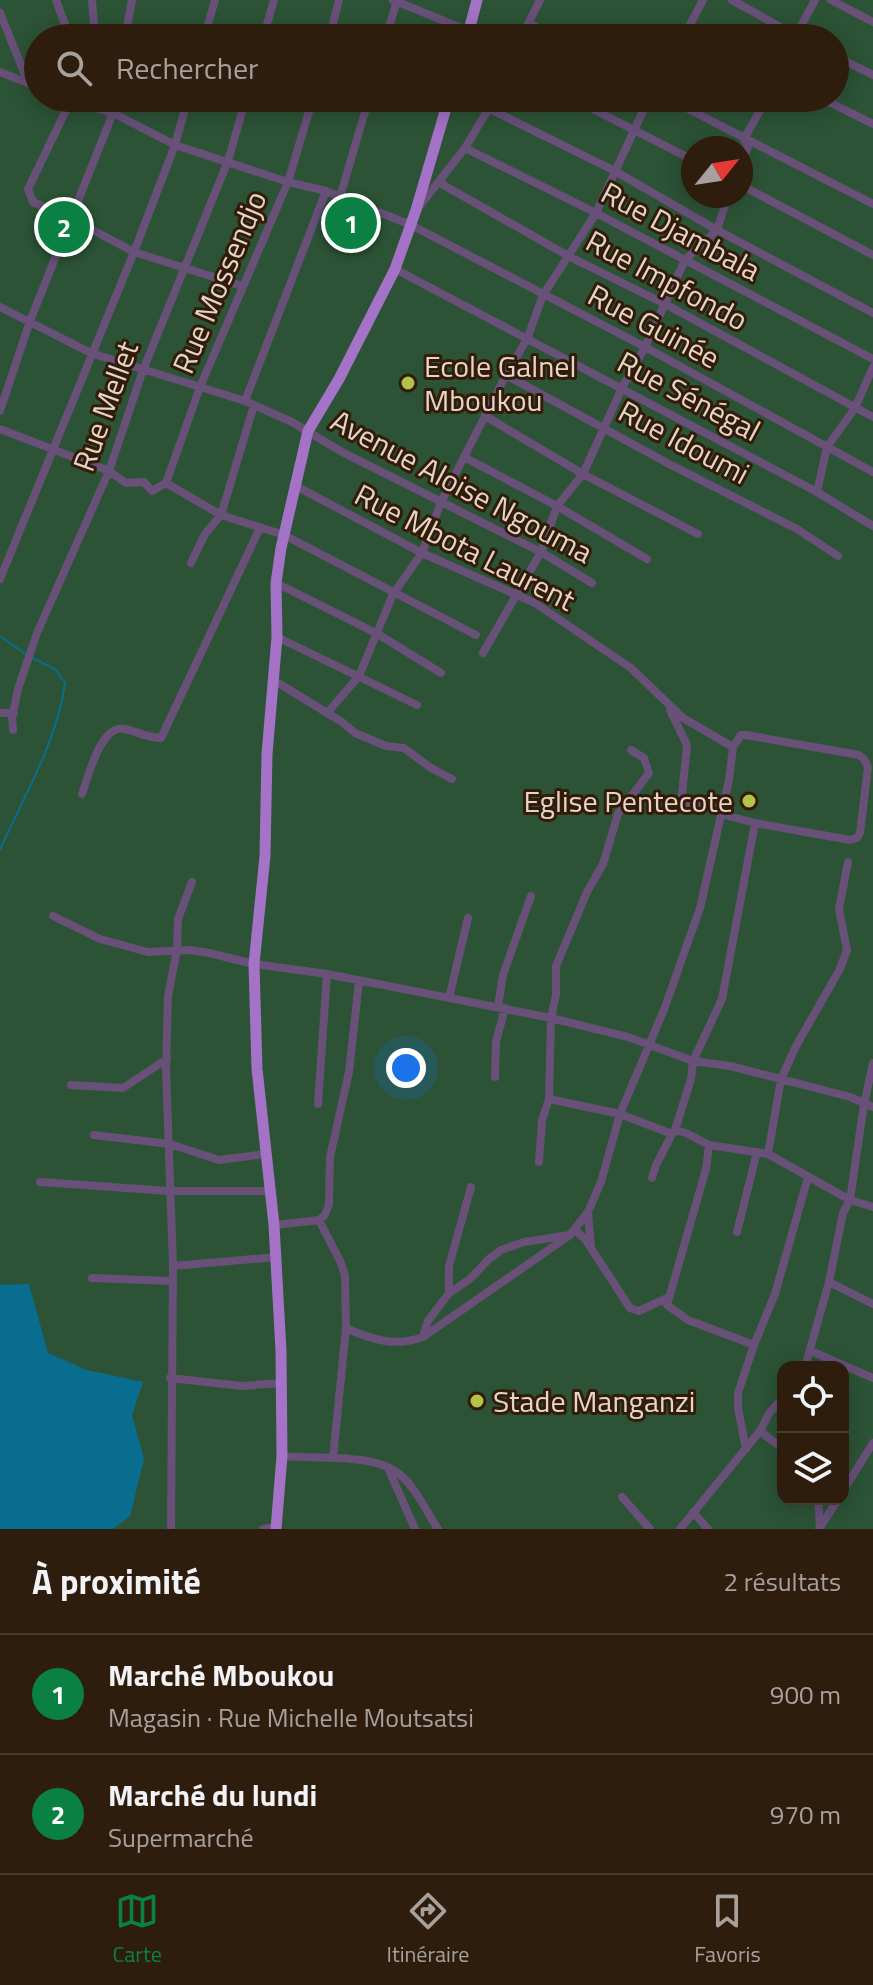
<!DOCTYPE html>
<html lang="fr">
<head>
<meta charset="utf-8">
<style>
	:root { --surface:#2e1c0d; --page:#3a291b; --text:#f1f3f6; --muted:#a7a19d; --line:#493a2e; --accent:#0b8043 }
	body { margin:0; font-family:"Titillium Web",sans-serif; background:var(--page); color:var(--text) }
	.controls { position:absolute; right:24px; bottom:24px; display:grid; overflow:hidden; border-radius:16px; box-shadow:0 4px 20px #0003 }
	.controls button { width:72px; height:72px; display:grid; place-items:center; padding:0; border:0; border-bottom:2px solid var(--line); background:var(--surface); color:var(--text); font:40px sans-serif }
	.compass { position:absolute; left:681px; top:136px; width:72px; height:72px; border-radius:50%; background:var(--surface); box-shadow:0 4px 20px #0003; rotate:60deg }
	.you { position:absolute; left:406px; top:1068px; width:28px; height:28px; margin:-20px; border:6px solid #fff; border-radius:50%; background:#1a73e8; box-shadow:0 0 0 12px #1a73e833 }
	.badge { display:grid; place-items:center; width:52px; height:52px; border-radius:50%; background:var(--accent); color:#fff; font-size:26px; font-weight:700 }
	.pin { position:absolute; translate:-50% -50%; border:4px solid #fff; box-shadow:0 2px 8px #0006 }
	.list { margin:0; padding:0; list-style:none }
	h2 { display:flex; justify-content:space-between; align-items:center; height:104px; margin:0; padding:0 32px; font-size:34px }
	h2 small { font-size:26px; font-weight:400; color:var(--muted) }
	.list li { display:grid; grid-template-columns:52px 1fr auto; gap:24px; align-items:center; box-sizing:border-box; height:120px; padding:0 32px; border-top:2px solid var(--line) }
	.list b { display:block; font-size:30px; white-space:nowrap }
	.list p { margin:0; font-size:26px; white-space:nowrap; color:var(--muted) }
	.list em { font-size:26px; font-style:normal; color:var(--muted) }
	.icon { flex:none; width:44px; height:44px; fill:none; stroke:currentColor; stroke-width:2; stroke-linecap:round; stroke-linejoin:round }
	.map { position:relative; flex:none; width:873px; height:1529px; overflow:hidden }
	.search { position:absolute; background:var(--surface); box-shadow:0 4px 20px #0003; left:24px; right:24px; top:24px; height:88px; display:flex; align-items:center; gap:20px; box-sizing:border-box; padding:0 28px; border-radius:44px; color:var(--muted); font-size:30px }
	.sheet { height:344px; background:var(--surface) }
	nav { display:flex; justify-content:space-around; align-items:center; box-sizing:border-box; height:112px; border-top:2px solid var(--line); background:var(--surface); font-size:22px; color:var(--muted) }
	nav a { display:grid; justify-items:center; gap:4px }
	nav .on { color:var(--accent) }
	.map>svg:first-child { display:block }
	.green { fill:#2c5336; fill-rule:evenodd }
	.water { fill:#096d8f }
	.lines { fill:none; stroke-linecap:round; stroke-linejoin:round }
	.stream { stroke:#096d8f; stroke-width:2 }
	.minor { stroke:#685079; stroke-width:8 }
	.major { stroke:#a472c6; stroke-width:11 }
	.poi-dot { fill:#b5c249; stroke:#321b07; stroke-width:3 }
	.labels { text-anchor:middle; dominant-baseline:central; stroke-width:6; stroke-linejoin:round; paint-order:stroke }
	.street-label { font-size:30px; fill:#e5d4c9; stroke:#321b07 }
	.poi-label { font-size:30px; fill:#e5d4c9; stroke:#321b07; text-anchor:start }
</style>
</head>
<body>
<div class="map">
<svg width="873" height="1529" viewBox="0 0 873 1529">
	<rect width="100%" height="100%" fill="#3d2511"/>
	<!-- green -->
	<path class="green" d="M0,0H873V1529H0ZM38,38H835V98H38ZM693,148H741V196H693ZM783,1367H843V1499H783Z"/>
	<!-- water -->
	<path class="water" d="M29,1284L48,1353L87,1370L143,1382L132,1415L144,1459L130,1516L113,1529H0V1285Z"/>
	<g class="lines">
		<!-- stream -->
		<path class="stream" d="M0,636L27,655
			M0,850C24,795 57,743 65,683L55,669L32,658"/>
		<!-- minor -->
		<path class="minor" d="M56,0L70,38
			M92,0L95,38
			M393,0L486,38
			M732,0L800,38
			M831,0L873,22
			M0,13L28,82
			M529,23L557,38
			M687,31L702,38
			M795,37L815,0
			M125,38L132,0
			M204,38L215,0
			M263,38L274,0
			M329,38L339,0
			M386,38L397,0
			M521,38L540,0
			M683,38L703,0
			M835,56L873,75
			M0,72L38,87
			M61,98L113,113L175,145L288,182L326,191L411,225L645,347L873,472
			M571,98L693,160
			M667,98L873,204
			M821,98L873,124
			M70,102L28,189L33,202L72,219L134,252L242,286
			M490,109L615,171L717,230L873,313
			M465,148L596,213L873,359
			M741,162L748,147L744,139L767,98
			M440,183L570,257L665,304L873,417
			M741,185L873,255
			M340,197L369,98
			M418,208L465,148L495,98
			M395,269L817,492L873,526
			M0,307L91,353L245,401L292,422L342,452L541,552L592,583
			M506,375L671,465L797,529L838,556
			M245,401L326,191
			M0,411L30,321L113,113L115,98
			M485,416L583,474L698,534
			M0,429L109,471L126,483L144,482L152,491L166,483L221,515L284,535L476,635
			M464,457L557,506L647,559
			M166,483L200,387L288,182L313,98
			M294,485L422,553L535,603L631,668L683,718L733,747L741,735H746L859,755L864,759L868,767L860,833L857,838L850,840L755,823L721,814
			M817,492L827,447L855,408L873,367
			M191,563L205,534L221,515L254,405
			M0,579L134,252L175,145L188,98
			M276,583L376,633L441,673
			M277,637L417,705
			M483,653L541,552L557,506L583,474L622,388L645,347L685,260L717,230L728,196
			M275,681L342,722L355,733L386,746L404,748L431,768L452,779
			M670,710L687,745L682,795L687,803L722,810
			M328,712L359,676L393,594L422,553L441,502L506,375L527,339L543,295L596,213L649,98
			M0,713H14
			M13,730L12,718L18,689L37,633L109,471L143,370L228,161L246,98
			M82,794C88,777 101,724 124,729C137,731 148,738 161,738L260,528
			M53,916L100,939L148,952L190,950L209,953L254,964L327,974L551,1018L628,1037L693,1061L730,1066L781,1079L850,1097L873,1107
			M449,998L468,918
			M498,1006L503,975L531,896
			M495,1077L496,1042L505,1008
			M71,1085L123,1088L167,1059
			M549,1099L620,1114L672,1134L675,1130L686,1133L709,1145L768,1154L850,1200L873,1207
			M318,1104L327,974
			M675,1130L691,1079L693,1061L722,999L755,823
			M94,1135L170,1144L219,1160L266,1154
			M709,1145L706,1169L667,1305L688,1320L754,1345
			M768,1154L781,1079L796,1046L840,969L847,950L839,909L848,862
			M539,1162L542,1120L549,1099L551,1018L556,995V966L587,892L603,864L618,814L649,773L644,758L631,750
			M652,1178L656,1165L672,1134
			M40,1182L169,1191H270
			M588,1212L591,1247
			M319,1220L325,1215L329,1204L330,1157L349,1072L359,981
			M274,1225L319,1220L341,1263L345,1276L346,1328L333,1458
			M737,1232L757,1152
			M173,1266L276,1257
			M92,1278L173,1281
			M829,1282L873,1304
			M449,1293L470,1279L489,1259L501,1250L524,1242L570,1235L575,1230L585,1239L630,1308L639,1311L667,1298
			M346,1328C372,1340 396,1347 423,1337L570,1235L588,1212L601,1182L620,1114L665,1007L700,908L729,780L733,747
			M423,1336L428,1321L449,1293V1266L471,1187
			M811,1351L873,1378
			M805,1367L829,1282L843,1213L850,1200L864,1104L873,1063
			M170,1378L242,1386L282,1383
			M760,1431L783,1449
			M746,1449L738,1408V1393L754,1345L775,1294L808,1177
			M282,1456C314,1459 372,1453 398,1473C415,1486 426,1511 438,1529
			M388,1468L415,1529
			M843,1491L873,1443
			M622,1497L650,1529
			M818,1499L820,1526
			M693,1512L708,1529
			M171,1529L173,1266L166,1068L168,996L177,950L178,919L192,882
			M263,1529L277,1527
			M680,1529L760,1431L770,1412L783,1398
			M819,1529L838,1499"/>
		<!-- major -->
		<path class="major" d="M467,38L477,0
			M276,1529L282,1456L281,1351L274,1225L257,1069L254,964L265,856L267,754L277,637L276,583L281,548L308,431L339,379L395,269L416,210L449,98"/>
	</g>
	<!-- markers -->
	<g class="poi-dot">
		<circle cx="408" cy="383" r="8"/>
		<circle cx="749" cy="801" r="8"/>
		<circle cx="477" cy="1401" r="8"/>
	</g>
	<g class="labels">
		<!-- street labels -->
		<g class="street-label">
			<text transform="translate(681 231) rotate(28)">Rue Djambala</text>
			<text transform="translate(667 280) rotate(28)">Rue Impfondo</text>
			<text transform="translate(219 282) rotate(-67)">Rue Mossendjo</text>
			<text transform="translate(654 326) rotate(28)">Rue Guinée</text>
			<text transform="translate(689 396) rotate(28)">Rue Sénégal</text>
			<text transform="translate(105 406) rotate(-70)">Rue Mellet</text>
			<text transform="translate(684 442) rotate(28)">Rue Idoumi</text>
			<text transform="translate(462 486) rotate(28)">Avenue Aloise Ngouma</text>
			<text transform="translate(465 547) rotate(27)">Rue Mbota Laurent</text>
		</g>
		<!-- poi labels -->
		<g class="poi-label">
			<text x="424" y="366">Ecole Galnel<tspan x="424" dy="34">Mboukou</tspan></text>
			<text x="733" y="801" text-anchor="end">Eglise Pentecote</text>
			<text x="493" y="1401">Stade Manganzi</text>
		</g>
	</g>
</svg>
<div class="controls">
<button><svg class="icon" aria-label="locate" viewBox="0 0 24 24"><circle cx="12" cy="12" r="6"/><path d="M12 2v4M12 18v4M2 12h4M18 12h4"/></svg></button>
<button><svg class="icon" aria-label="layers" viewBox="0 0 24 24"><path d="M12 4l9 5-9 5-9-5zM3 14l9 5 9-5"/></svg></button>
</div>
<svg class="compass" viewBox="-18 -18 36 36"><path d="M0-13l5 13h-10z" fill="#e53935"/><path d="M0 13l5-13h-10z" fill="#a7a19d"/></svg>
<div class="you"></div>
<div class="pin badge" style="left:351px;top:223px">1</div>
<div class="pin badge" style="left:64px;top:227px">2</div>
<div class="search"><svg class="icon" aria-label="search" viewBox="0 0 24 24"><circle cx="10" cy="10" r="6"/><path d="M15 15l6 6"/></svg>Rechercher</div>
</div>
<section class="sheet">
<h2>À proximité<small>2 résultats</small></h2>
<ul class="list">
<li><span class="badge">1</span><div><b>Marché Mboukou</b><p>Magasin · Rue Michelle Moutsatsi</p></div><em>900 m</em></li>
<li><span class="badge">2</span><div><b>Marché du lundi</b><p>Supermarché</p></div><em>970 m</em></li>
</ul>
</section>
<nav>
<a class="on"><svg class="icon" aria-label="map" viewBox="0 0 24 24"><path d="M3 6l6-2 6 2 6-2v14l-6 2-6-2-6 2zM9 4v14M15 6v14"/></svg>Carte</a>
<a><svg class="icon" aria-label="directions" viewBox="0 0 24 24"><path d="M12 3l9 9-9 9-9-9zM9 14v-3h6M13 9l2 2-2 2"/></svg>Itinéraire</a>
<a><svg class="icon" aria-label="saved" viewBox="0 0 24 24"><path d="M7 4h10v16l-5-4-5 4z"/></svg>Favoris</a>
</nav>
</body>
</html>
